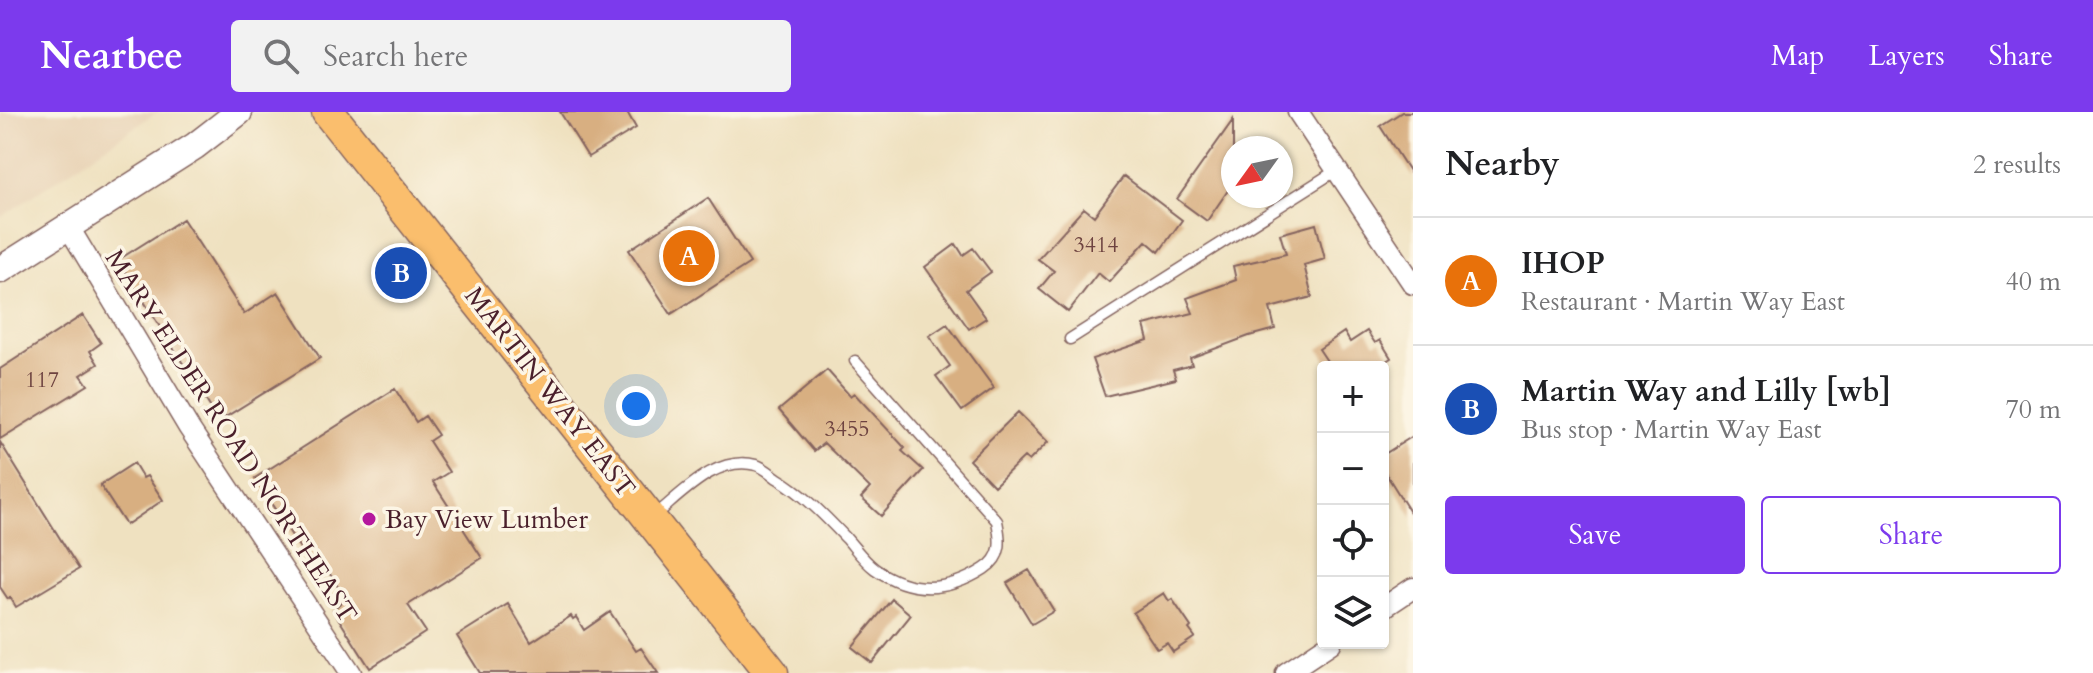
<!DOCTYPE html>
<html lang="en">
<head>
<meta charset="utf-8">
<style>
	:root { --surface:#fff; --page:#f2f2f2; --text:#202124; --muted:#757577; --line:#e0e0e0; --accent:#7c3aed }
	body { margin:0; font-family:Cardo,serif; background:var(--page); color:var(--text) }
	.controls { position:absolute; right:24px; bottom:24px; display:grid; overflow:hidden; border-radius:8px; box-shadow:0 2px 6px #0004 }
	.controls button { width:72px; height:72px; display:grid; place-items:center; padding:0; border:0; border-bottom:2px solid var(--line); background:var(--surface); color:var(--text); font:40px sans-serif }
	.compass { position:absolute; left:1221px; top:24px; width:72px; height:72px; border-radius:50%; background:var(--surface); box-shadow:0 2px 6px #0004; rotate:237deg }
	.you { position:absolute; left:636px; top:294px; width:28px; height:28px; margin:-20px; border:6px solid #fff; border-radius:50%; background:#1a73e8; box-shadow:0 0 0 12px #1a73e833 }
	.badge { display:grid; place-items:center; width:52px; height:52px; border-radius:50%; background:var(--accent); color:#fff; font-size:26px; font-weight:700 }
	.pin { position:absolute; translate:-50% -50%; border:4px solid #fff; box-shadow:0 2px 8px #0006 }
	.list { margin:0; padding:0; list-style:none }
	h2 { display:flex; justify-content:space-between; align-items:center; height:104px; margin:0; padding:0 32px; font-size:34px }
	h2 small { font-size:26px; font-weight:400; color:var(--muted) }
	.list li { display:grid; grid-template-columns:52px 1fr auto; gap:24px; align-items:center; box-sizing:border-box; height:128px; padding:0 32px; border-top:2px solid var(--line) }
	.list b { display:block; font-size:30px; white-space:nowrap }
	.list p { margin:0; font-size:26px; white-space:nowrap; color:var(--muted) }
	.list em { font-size:26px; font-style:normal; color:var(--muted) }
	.actions { display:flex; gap:16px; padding:24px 32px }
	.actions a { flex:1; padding:18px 0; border:2px solid var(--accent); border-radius:8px; text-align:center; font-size:28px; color:var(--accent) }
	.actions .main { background:var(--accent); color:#fff }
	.icon { flex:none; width:44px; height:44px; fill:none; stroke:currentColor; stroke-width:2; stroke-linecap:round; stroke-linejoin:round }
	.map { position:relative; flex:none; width:1413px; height:561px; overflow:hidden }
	header { display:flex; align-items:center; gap:48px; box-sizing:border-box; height:112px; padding:0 40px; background:var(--accent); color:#fff }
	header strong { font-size:38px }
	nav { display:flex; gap:44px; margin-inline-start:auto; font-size:28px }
	.search { width:560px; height:72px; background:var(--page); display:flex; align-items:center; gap:20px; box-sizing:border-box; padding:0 28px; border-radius:8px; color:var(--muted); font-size:30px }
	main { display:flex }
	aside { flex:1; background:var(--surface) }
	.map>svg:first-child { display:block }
	.built { fill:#e9d4b7 }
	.building { fill:#d8af81 }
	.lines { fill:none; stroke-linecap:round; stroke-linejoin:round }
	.service-casing { stroke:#84635f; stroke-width:13 }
	.minor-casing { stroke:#84635f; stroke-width:23 }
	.tertiary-casing { stroke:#84635f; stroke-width:29 }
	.primary-casing { stroke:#84635f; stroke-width:35 }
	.service { stroke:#fff; stroke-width:10 }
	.minor { stroke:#fff; stroke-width:20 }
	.tertiary { stroke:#fff; stroke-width:26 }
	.primary { stroke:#fabe6d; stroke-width:32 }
	.poi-dot { fill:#b5179e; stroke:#fcf5e5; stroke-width:3 }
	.labels { text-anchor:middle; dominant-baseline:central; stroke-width:7; stroke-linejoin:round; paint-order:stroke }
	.number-label { font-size:22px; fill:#6e4340 }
	.street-label { font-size:26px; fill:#4a1f2b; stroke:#fcf5e5 }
	.poi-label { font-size:26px; fill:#4a1f2b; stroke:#fcf5e5; text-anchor:start }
</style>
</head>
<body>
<header>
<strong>Nearbee</strong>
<div class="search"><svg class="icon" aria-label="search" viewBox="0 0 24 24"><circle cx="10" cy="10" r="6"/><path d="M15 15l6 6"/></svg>Search here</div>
<nav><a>Map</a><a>Layers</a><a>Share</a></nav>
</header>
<main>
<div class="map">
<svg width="1413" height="561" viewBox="0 0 1413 561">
	<rect width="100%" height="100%" fill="#fcf5e5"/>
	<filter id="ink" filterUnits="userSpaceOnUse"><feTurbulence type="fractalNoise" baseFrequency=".0125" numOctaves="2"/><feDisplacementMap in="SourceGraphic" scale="16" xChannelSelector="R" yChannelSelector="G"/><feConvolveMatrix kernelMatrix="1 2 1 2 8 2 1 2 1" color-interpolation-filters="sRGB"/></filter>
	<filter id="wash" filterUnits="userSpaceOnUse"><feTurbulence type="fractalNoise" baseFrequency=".006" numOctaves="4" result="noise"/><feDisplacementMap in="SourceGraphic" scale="32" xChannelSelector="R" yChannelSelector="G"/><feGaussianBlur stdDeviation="1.8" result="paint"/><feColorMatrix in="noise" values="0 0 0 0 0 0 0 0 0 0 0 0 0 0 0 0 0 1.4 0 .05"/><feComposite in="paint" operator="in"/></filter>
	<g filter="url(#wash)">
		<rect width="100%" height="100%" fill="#efe1c0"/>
		<!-- built -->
		<path class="built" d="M0,0H157L0,106Z"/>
		<g id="blocks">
			<!-- building -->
			<path class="building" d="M560,0H627L636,16L588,45Z
				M1402,0H1413V65L1380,14Z
				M1233,8V71L1207,109L1177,87Z
				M1124,64L1182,108L1159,140L1146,129L1109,170L1098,161L1068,200L1039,177L1054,159L1038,147L1084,96L1094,104Z
				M708,86L750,151L671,202L629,138Z
				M183,107L244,202L278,180L320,246L219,309L118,148Z
				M1316,112L1325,147L1304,153L1312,185L1270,196L1275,217L1249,224L1190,246L1192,253L1173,258L1176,267L1105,284L1092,247L1148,228L1144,213L1193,201L1187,186L1236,168L1233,154L1286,142L1280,122Z
				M956,132L963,143L973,136L991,160L966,178L986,206L969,217L925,155Z
				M83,203L101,231L90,239L98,252L81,263L88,273L0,327V257Z
				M947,212L994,276L962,299L936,264L950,254L929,224Z
				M1367,219L1375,231L1380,228L1391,246L1386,249L1390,255H1331L1319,237L1344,220L1350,230Z
				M827,258L850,284L854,281L905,336L902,339L923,358L881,404L861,386L870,376L824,331L814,339L779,298Z
				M395,277L416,310L425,304L438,323L429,329L449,360L433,370L482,446L408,493L426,520L370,556L333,498L345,486L318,443L308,449L255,366Z
				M1018,300L1048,330L1029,349L1024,345L994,374L969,348Z
				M1413,324V405L1383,357V343Z
				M0,330L79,457L16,495L10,485L8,487L0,475Z
				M134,351L143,366L147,364L163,388L126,413L100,373Z
				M1029,458L1054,499L1032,512L1007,471Z
				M1164,481L1169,489L1172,487L1191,515L1189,517L1195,525L1173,540L1167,531L1157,537L1133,501Z
				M892,487L911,503L872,551L852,535Z
				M508,492L531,530L571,504L573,507L576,505L584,518L610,500L636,539L641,536L658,561H480L457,524Z"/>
		</g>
	</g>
	<g filter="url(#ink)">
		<use href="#blocks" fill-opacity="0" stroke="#84635f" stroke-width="2"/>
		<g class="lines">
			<defs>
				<path id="service" d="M1070,227L1337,58
					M652,406C681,383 716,342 756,353C764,355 771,362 777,366C804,382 825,404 846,426C855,436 864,449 875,457C911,482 948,480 984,457C1003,445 1001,429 997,409L855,249"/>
				<path id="minor" d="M1298,0L1413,172
					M68,114L189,316L351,561
					M1383,496L1413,476
					M1286,561L1331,531"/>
				<path id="tertiary" d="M0,158L195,34L239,0"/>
				<path id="primary" d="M328,0L772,561"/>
			</defs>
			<!-- service casing -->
			<use href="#service" class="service-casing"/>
			<!-- minor casing -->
			<use href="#minor" class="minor-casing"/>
			<!-- tertiary casing -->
			<use href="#tertiary" class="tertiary-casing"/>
			<!-- primary casing -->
			<use href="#primary" class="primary-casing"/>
			<!-- service -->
			<use href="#service" class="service"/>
			<!-- minor -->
			<use href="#minor" class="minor"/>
			<!-- tertiary -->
			<use href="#tertiary" class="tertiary"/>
			<!-- primary -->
			<use href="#primary" class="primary"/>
		</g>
	</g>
	<!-- markers -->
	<circle class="poi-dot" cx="369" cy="407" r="8"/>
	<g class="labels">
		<!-- number labels -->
		<g class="number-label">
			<text x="1096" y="133">3414</text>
			<text x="42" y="268">117</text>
			<text x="847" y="317">3455</text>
		</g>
		<!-- street labels -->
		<g class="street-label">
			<text transform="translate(550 280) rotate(52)">MARTIN WAY EAST</text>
			<text transform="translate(231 324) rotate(57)">MARY ELDER ROAD NORTHEAST</text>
		</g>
		<!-- poi labels -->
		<g class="poi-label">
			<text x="385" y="407">Bay View Lumber</text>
		</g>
	</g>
</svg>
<div class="controls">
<button>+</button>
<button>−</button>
<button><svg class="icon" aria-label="locate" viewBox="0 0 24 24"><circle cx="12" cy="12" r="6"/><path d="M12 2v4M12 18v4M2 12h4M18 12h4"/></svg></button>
<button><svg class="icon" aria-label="layers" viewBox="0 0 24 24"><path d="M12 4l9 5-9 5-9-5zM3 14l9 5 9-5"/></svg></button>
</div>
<svg class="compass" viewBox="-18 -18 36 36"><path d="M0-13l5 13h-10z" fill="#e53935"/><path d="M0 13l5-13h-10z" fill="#757577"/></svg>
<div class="you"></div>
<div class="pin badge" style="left:689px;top:144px;background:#e8710a">A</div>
<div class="pin badge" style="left:401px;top:161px;background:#1a4fb4">B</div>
</div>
<aside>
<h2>Nearby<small>2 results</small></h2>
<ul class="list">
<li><span class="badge" style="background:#e8710a">A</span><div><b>IHOP</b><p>Restaurant · Martin Way East</p></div><em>40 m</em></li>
<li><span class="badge" style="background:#1a4fb4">B</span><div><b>Martin Way and Lilly [wb]</b><p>Bus stop · Martin Way East</p></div><em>70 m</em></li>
</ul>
<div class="actions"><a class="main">Save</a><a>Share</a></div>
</aside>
</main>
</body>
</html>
